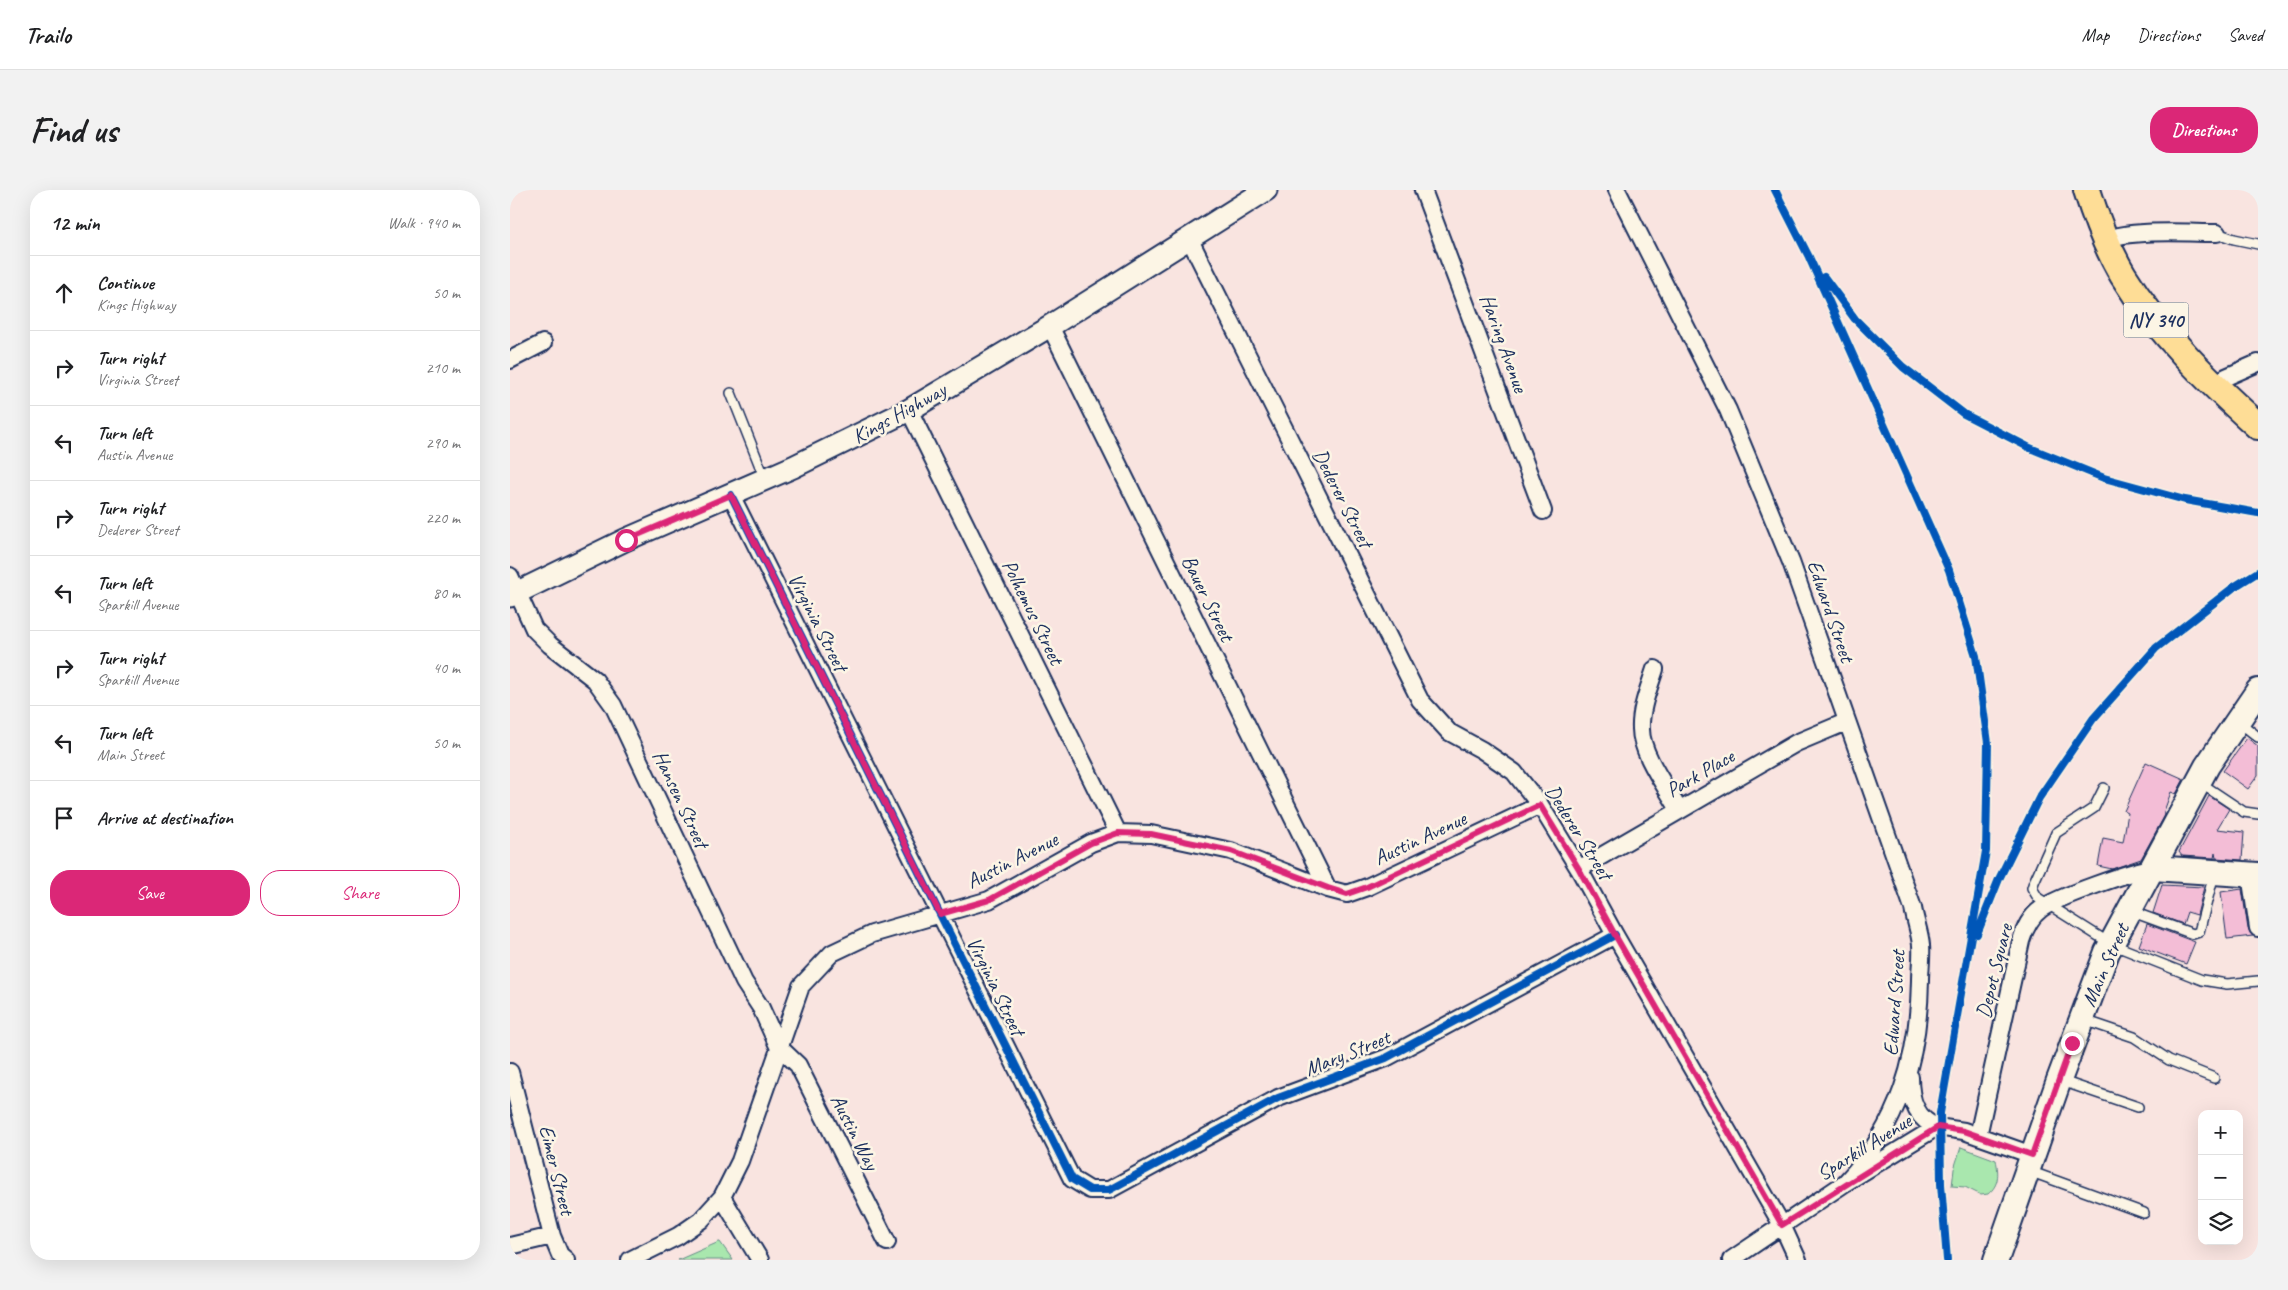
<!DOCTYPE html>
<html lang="en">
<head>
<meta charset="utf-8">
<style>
	:root { --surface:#fff; --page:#f2f2f2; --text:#202124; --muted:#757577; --line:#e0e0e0; --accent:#db2777 }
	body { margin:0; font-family:Caveat,sans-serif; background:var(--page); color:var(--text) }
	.controls { position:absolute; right:15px; bottom:15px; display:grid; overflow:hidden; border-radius:10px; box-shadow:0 5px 20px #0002 }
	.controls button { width:45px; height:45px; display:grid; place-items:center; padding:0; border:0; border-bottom:1px solid var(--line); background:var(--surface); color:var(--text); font:25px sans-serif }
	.stop { position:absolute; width:15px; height:15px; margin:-11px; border:4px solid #db2777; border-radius:50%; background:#fff }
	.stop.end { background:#db2777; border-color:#fff; box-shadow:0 1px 5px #0008 }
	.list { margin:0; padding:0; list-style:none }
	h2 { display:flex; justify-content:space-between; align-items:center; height:65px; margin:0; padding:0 20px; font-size:21px }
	h2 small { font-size:16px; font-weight:400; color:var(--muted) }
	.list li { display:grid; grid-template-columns:32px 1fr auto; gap:15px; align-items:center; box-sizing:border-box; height:75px; padding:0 20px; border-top:1px solid var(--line) }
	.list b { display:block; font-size:19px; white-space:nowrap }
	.list p { margin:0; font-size:16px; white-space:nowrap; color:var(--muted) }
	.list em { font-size:16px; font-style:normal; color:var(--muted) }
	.actions { display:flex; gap:10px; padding:15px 20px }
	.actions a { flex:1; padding:11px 0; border:1px solid var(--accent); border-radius:20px; text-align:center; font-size:18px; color:var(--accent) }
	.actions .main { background:var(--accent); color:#fff }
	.icon { flex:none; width:28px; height:28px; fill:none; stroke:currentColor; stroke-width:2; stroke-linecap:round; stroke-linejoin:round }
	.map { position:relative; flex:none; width:1748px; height:1070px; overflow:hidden; border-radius:20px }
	header { display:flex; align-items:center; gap:30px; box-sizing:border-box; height:70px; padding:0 25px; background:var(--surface); border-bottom:1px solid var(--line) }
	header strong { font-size:24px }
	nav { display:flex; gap:28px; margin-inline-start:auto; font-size:18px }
	.intro { display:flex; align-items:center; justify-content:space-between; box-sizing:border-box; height:120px; padding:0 30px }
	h1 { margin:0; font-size:35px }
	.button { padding:12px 22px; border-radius:20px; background:var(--accent); color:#fff; font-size:18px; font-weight:700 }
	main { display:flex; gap:30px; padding:0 30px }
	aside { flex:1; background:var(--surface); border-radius:20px; box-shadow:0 5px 20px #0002 }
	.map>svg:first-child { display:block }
	.green { fill:#a9e7ae; stroke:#628b86 }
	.building { fill:#f3bdd6; stroke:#1b2f5e }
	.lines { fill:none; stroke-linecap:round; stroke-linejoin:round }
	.service-casing { stroke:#1b2f5e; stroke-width:12 }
	.minor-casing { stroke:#1b2f5e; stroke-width:20 }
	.tertiary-casing { stroke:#1b2f5e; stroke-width:25 }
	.secondary-casing { stroke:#1b2f5e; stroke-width:28 }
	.primary-casing { stroke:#1b2f5e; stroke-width:30 }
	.service { stroke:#fcf5e5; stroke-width:9 }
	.minor { stroke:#fcf5e5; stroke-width:16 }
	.tertiary { stroke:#fcf5e5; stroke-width:21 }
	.secondary { stroke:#fcf5e5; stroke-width:24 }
	.primary { stroke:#fedd96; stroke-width:26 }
	.cycleway-casing { stroke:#fcf5e5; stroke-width:11 }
	.cycleway { stroke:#0057b8; stroke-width:8 }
	.route { stroke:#db2777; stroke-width:6 }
	.labels { text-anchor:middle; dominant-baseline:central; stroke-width:5; stroke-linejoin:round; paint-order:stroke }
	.shield { fill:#fcf5e5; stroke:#5e6a86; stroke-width:1 }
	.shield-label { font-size:20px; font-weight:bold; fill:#1b2f5e }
	.street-label { font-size:21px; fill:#1b2f5e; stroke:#fcf5e5 }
</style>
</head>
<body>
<header>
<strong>Trailo</strong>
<nav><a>Map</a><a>Directions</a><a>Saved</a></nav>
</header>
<div class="intro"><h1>Find us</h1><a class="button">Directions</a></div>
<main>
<aside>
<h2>12 min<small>Walk · 940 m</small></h2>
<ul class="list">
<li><svg class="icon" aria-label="ahead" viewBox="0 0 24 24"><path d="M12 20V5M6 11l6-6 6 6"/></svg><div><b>Continue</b><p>Kings Highway</p></div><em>50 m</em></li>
<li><svg class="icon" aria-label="right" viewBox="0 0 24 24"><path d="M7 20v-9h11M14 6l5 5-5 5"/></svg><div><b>Turn right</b><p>Virginia Street</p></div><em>210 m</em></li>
<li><svg class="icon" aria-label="left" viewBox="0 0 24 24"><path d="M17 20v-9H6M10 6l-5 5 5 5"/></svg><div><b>Turn left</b><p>Austin Avenue</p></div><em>290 m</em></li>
<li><svg class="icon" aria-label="right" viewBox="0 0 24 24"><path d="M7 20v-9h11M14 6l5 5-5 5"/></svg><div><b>Turn right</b><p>Dederer Street</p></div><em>220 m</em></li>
<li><svg class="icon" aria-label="left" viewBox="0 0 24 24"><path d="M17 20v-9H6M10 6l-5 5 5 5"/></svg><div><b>Turn left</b><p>Sparkill Avenue</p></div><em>80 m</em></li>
<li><svg class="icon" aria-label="right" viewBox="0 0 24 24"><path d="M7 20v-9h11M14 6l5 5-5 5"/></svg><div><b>Turn right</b><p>Sparkill Avenue</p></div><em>40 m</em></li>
<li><svg class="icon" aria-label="left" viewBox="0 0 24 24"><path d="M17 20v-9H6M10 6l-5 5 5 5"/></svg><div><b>Turn left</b><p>Main Street</p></div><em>50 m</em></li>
<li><svg class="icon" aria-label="arrive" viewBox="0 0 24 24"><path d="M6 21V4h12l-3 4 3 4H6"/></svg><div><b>Arrive at destination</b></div></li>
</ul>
<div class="actions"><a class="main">Save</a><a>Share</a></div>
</aside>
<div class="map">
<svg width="1748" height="1070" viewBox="0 0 1748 1070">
	<rect width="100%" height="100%" fill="#f9e4e0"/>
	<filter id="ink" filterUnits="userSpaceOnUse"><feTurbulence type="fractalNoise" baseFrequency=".02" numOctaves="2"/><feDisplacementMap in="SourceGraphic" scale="10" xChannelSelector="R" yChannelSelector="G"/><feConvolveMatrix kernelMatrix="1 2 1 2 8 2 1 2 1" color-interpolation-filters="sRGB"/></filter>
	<g filter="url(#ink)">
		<!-- green -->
		<path class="green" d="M1451,957L1486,970C1489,984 1489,995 1478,1004L1471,1005L1455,997L1442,996L1444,979Z
			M210,1052L223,1070H168L209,1052Z"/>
		<!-- building -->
		<path class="building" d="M1737,548L1748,556V585L1738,599L1713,581Z
			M1636,572L1674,589L1666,604L1661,602L1653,624L1655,625L1631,669L1602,679L1588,676L1593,648L1613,652L1618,623L1614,621Z
			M1699,606L1719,619L1707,639L1734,642L1732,670L1706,668L1705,663L1704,668L1672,666L1669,662Z
			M1652,695L1694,697L1687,725L1677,722L1673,734L1643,723Z
			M1732,699L1738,739L1743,746L1717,749L1711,702Z
			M1637,734L1685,752L1676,774L1629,756Z"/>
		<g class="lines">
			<defs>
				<path id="service" d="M1707,43L1724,49L1748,54
					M221,203L255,289
					M1729,532L1748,547
					M1689,592L1734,622L1748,624
					M1594,598L1584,618L1546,643L1524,692L1522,698L1528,708L1601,754L1692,790L1717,794L1748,791
					M1620,721L1683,744L1689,742L1704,684
					M1571,829L1624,847L1659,870L1704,888
					M1549,890L1628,917
					M1519,981L1634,1023"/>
				<path id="minor" d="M913,0L1033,321
					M1107,0L1218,220L1281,372L1403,718C1405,730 1410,743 1411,755C1412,767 1410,779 1410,790C1409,867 1389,936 1335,993
					M680,50L910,510L939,542L972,560L1004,582L1030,615L1069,679L1105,745L1272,1035L1288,1070
					M1595,50C1621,39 1677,43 1707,43
					M540,136L818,699
					M0,170L33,153
					M1705,195L1716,187L1748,173
					M399,220L608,643
					M221,305L562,989L580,1000H599L768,908L876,868L1105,745
					M0,386L24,439L40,455L85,490L103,515L234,792L251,818L268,856L288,875L377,1052
					M1145,479C1139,498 1130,519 1131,539C1131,564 1157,598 1169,620
					M1069,679L1286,553L1336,532
					M1740,684L1748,738
					M0,882L42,1046L50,1065L56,1070
					M1400,887C1400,908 1405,929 1427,937
					M1468,946L1511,751C1515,738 1520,727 1531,719C1545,708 1624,680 1643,678
					M212,1007L250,1070
					M0,1056L42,1046
					M120,1070L168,1046L191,1030L212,1007L230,971L291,796L322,763L362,744L479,710L581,653L608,643L641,644L721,661L818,699L837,704L857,697L1030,615
					M1221,1070L1335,993L1427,937L1454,941L1522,965"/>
				<path id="tertiary" d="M0,406L115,350L283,277L399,220L540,136L756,0"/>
				<path id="secondary" d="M1643,678L1748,685
					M1486,1070L1549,890L1597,762L1697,576L1748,501"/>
				<path id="primary" d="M1577,0C1586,29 1597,58 1613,85C1648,142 1699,192 1748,236"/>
			</defs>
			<!-- service casing -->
			<use href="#service" class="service-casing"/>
			<!-- minor casing -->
			<use href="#minor" class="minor-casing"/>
			<!-- tertiary casing -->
			<use href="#tertiary" class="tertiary-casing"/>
			<!-- secondary casing -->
			<use href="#secondary" class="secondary-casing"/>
			<!-- primary casing -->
			<use href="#primary" class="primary-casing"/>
			<!-- service -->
			<use href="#service" class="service"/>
			<!-- minor -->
			<use href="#minor" class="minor"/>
			<!-- tertiary -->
			<use href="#tertiary" class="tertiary"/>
			<!-- secondary -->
			<use href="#secondary" class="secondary"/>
			<!-- primary -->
			<use href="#primary" class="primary"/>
			<defs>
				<path id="cycleway" d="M1265,0L1299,67L1439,380L1466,466L1478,553L1476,661L1430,923L1431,994L1437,1070
					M1314,87L1345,129L1393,177L1454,224L1520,258L1594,288L1675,310L1748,323
					M221,305L562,989L580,1000H599L768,908L876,868L1105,745
					M1467,744L1489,689L1529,608L1583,529L1646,458L1724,397L1748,382"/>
			</defs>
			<!-- cycleway casing -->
			<use href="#cycleway" class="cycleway-casing"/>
			<!-- cycleway -->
			<use href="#cycleway" class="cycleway"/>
		</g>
	</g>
	<g class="lines" filter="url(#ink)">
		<!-- route -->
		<path class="route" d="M116,350L221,305L430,724L479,710L581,653L608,643L641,644L721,661L818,698L837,704L857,697L1030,615L1069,679L1105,745L1272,1035L1428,937L1454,941L1522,965L1562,853"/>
	</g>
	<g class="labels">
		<!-- shield labels -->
		<rect class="shield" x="1613.5" y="112.5" width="65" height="35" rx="4"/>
		<g class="shield-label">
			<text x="1646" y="130">NY 340</text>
		</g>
		<!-- street labels -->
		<g class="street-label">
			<text transform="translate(994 153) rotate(70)">Haring Avenue</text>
			<text transform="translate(389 223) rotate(-29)">Kings Highway</text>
			<text transform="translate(833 308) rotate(63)">Dederer Street</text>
			<text transform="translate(698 408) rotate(64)">Bauer Street</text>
			<text transform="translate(1321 421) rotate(71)">Edward Street</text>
			<text transform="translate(523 422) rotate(64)">Polhemus Street</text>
			<text transform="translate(308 432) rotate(63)">Virginia Street</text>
			<text transform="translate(1190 583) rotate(-30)">Park Place</text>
			<text transform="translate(171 609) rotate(65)">Hansen Street</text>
			<text transform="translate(1069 642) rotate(58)">Dederer Street</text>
			<text transform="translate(910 648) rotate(-25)">Austin Avenue</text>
			<text transform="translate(502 670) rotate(-27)">Austin Avenue</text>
			<text transform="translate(1595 775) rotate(-66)">Main Street</text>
			<text transform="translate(1484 781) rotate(-76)">Depot Square</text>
			<text transform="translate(486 796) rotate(64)">Virginia Street</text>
			<text transform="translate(1384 813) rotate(-86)">Edward Street</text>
			<text transform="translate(837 863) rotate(-22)">Mary Street</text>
			<text transform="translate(345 942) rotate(63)">Austin Way</text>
			<text transform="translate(1354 957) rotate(-32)">Sparkill Avenue</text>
			<text transform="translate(47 980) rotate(76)">Eimer Street</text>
		</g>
	</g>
</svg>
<div class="controls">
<button>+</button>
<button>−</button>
<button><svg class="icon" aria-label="layers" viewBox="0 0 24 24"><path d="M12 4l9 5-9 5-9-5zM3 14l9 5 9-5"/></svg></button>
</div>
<div class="stop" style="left:116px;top:350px"></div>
<div class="stop end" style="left:1562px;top:853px"></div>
</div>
</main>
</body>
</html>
